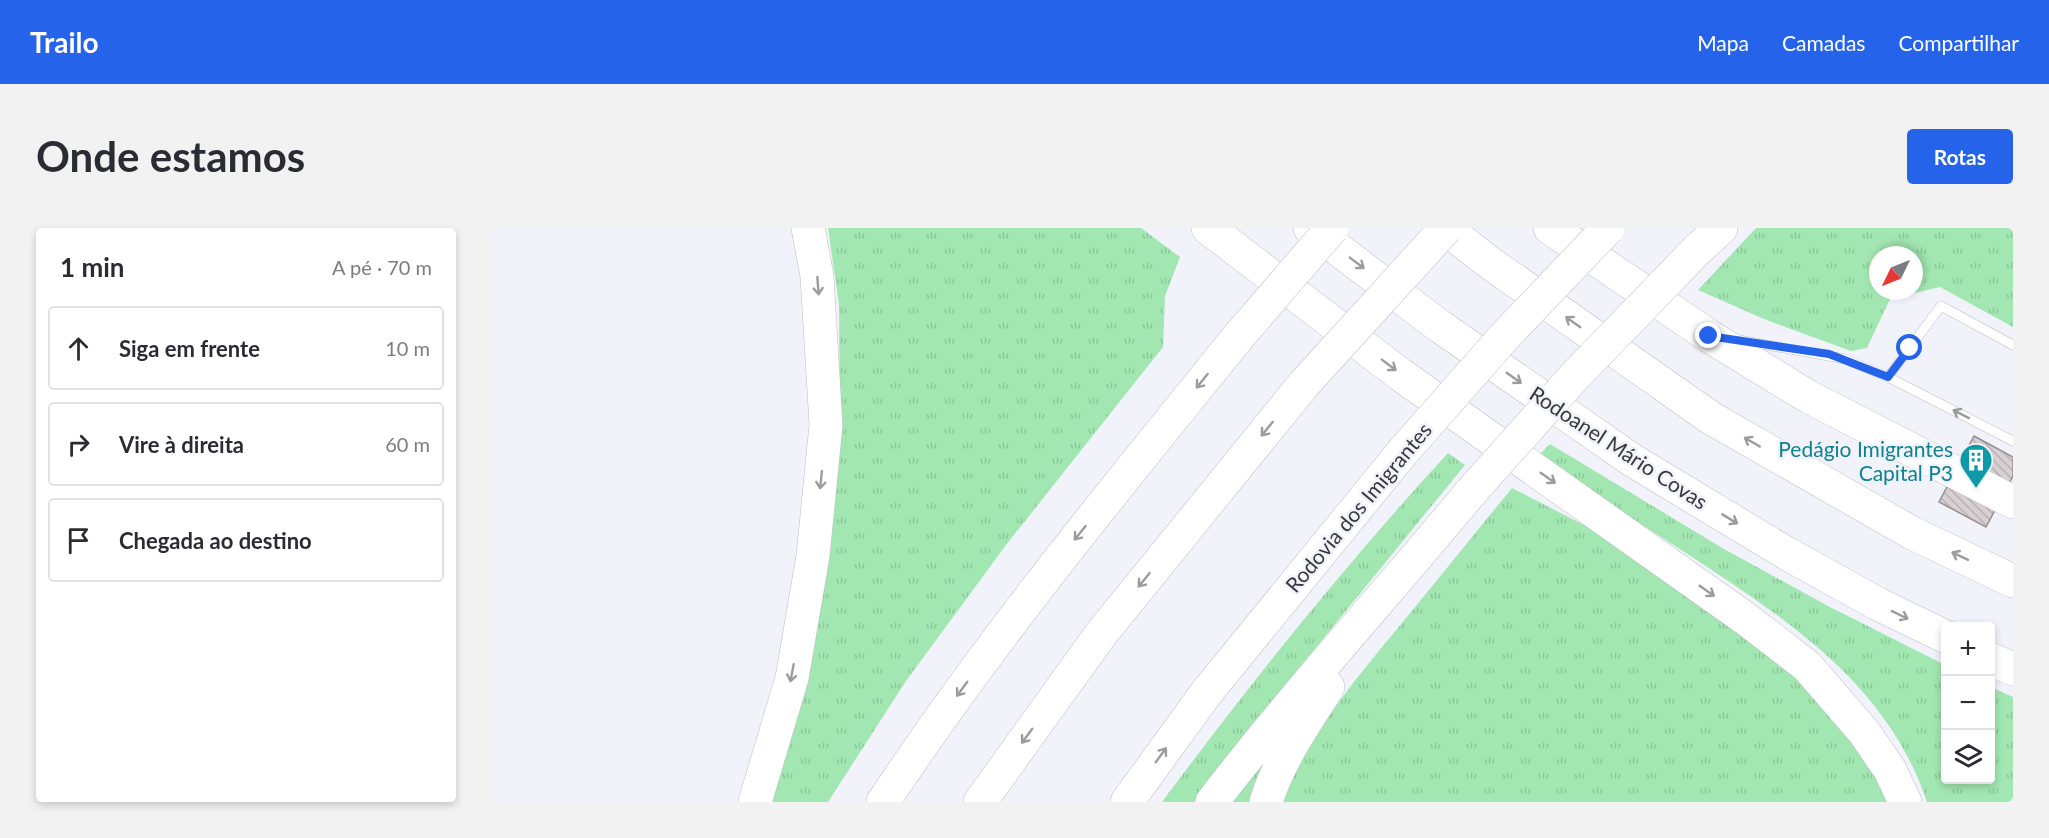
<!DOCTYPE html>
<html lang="pt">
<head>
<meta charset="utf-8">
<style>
	:root { --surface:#fff; --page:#f2f2f3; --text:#2b2b33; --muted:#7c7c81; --line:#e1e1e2; --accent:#2563eb }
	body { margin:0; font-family:Lato,sans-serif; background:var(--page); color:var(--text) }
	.controls { position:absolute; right:18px; bottom:18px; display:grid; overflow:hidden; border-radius:6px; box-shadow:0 3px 9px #0003 }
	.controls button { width:54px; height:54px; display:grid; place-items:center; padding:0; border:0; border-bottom:2px solid var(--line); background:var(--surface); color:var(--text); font:30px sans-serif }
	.compass { position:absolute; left:1377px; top:18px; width:54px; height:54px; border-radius:50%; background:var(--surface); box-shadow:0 3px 9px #0003; rotate:227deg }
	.stop { position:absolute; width:18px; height:18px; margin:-14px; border:4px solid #2563eb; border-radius:50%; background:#fff }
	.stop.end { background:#2563eb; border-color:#fff; box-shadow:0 2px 6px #0008 }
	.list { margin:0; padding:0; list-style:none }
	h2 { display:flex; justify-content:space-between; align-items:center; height:78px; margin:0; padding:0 24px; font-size:26px }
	h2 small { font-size:20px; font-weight:400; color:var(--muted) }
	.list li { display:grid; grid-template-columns:39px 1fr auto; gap:18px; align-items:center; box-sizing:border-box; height:84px; margin:0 12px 12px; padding:0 12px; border:2px solid var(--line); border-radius:6px }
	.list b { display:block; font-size:22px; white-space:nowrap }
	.list em { font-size:20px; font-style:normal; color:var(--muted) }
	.icon { flex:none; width:33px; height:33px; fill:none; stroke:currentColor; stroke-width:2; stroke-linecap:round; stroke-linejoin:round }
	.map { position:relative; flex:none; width:1521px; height:574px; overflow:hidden; border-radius:6px }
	header { display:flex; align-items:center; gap:36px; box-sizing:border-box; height:84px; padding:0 30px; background:var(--accent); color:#fff }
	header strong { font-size:28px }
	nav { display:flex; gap:33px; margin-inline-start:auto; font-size:21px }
	.intro { display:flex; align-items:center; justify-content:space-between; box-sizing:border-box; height:144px; padding:0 36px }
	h1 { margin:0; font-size:42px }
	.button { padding:15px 27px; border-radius:6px; background:var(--accent); color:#fff; font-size:21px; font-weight:700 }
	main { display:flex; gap:36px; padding:0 36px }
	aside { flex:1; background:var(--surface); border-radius:6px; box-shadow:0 3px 9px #0003 }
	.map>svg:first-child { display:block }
	.grass { fill:url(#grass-tufts); fill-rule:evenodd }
	.building { fill:url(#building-back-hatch); stroke:#968f93; stroke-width:1.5 }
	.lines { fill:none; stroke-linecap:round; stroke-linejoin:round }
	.service-casing { stroke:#bcbec5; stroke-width:10 }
	.motorway-casing { stroke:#bcbec5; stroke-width:34 }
	.service { stroke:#fff; stroke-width:9 }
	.motorway { stroke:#fff; stroke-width:33 }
	.motorway-bridge-casing { stroke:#bcbec5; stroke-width:34; stroke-linecap:butt }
	.motorway-bridge { stroke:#fff; stroke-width:33 }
	.oneway { stroke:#9b9c9d }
	.route { stroke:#2563eb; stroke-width:8 }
	.labels { text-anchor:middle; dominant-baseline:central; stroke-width:5; stroke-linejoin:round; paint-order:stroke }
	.street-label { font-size:21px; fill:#37383b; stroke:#f1f2fa }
	.culture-label { font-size:21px; fill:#0d838f; stroke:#f1f2fa; text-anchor:end }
</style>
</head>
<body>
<header>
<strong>Trailo</strong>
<nav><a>Mapa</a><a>Camadas</a><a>Compartilhar</a></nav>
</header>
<div class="intro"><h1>Onde estamos</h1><a class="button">Rotas</a></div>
<main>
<aside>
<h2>1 min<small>A pé · 70 m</small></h2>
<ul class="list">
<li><svg class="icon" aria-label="ahead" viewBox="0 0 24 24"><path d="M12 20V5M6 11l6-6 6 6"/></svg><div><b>Siga em frente</b></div><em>10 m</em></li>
<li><svg class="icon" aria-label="right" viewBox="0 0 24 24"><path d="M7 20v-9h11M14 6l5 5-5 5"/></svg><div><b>Vire à direita</b></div><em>60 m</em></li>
<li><svg class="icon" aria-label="arrive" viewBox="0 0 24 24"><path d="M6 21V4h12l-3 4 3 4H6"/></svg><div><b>Chegada ao destino</b></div></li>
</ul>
</aside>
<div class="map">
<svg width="1521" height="574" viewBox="0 0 1521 574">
	<defs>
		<pattern id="grass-tufts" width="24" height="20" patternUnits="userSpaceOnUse" patternTransform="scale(1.5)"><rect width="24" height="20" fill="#a2e7b1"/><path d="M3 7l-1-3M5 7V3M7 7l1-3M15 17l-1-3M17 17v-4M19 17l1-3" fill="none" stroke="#8cc799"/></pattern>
		<pattern id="building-back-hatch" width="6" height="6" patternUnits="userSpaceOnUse" patternTransform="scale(1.5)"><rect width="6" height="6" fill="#d7cfd2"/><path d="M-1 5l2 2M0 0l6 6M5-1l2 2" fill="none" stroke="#b9b2b5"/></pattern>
	</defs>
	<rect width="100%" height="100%" fill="#f1f2fa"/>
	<!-- grass -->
	<path class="grass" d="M336,0H649L688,29L673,68L671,119L514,317L414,453L336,574H276L348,201L347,76Z
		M1264,0H1521V99L1448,59L1398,71L1375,120L1359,123L1272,91L1206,62ZM1386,27H1422V63H1386Z
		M1058,216L1232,321L1336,378L1453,437L1454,552H1498L1499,459L1521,469V574H1435C1395,455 1293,390 1194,325C1144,293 1094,261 1045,229Z
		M956,225L973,237L786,466L702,574H670C760,453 854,336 956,225Z
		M1020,260L1092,297L1330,462L1404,574H791C816,507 865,449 910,395C947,350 983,305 1020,260Z
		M809,478L759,574H737Z"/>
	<!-- building -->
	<path class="building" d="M1482,208L1521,229V248L1494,299L1447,274Z"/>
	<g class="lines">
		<defs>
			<path id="service" d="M1247,112L1353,131L1396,149L1521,213
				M1396,149L1449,78L1521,117"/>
			<path id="motorway" d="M716,0L909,147L1254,391L1315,438L1372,504L1398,542L1413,574
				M818,0L946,97L1140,232L1294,325L1386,376L1454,409
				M953,0L998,35L1219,190L1420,305L1521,353
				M1058,0L1217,108L1317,169L1521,274
				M1205,22L1229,0
				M1498,431L1521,441
				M263,574L300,450L321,328L334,197L325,48L316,0
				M391,574C499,411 624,260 747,108
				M488,574L609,406L812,156
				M635,574L715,464L909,226
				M720,574C802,467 893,368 979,264
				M774,574C787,532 813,495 836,459"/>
		</defs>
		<!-- service casing -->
		<use href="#service" class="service-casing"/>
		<!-- motorway casing -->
		<use href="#motorway" class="motorway-casing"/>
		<!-- service -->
		<use href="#service" class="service"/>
		<!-- motorway -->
		<use href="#motorway" class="motorway"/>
		<defs>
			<path id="motorway-bridge" d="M747,108L840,0
				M812,156L954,0
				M909,226L1012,109L1116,0
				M979,264L1082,149L1205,22"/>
		</defs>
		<!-- motorway-bridge casing -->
		<use href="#motorway-bridge" class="motorway-bridge-casing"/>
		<!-- motorway-bridge -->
		<use href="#motorway-bridge" class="motorway-bridge"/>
	</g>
	<!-- one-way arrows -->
	<defs><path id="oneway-shaft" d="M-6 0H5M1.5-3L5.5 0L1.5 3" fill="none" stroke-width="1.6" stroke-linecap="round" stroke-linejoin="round" transform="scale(1.5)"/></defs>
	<g class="oneway">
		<use href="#oneway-shaft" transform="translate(865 35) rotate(37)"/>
		<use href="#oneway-shaft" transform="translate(326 58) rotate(86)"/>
		<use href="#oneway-shaft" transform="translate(1081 94) rotate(-145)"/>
		<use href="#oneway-shaft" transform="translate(897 137) rotate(37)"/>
		<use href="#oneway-shaft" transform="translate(1022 150) rotate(35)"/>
		<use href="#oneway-shaft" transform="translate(710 153) rotate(129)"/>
		<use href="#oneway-shaft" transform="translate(1469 186) rotate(-153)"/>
		<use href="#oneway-shaft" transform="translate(775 201) rotate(129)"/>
		<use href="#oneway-shaft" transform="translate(1260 214) rotate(-150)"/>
		<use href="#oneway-shaft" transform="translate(1056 250) rotate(35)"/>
		<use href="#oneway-shaft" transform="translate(329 252) rotate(96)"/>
		<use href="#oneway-shaft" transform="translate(1238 291) rotate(31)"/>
		<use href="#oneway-shaft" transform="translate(588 305) rotate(129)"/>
		<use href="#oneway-shaft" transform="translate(1468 328) rotate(-155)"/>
		<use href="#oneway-shaft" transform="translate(652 352) rotate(129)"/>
		<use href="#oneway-shaft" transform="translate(1215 363) rotate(35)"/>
		<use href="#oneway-shaft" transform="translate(1408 387) rotate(26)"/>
		<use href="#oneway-shaft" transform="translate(300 445) rotate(101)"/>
		<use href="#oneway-shaft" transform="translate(470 461) rotate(126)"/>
		<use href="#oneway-shaft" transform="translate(535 508) rotate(126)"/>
		<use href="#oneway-shaft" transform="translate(669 527) rotate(-54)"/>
	</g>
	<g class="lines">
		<!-- route -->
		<path class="route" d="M1217,108L1337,126L1396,149L1418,120"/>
	</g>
	<!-- icons -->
	<defs>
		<symbol id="building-pin" viewBox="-11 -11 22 30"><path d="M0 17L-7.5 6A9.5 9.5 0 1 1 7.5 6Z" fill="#0f9aa8" stroke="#f1f2fa"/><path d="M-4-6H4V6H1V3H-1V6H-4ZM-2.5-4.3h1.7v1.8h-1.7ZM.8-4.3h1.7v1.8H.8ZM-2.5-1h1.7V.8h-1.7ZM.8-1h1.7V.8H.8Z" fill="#fff"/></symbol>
	</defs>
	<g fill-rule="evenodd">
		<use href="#building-pin" x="1465" y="213" width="38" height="52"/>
	</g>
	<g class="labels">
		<!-- street labels -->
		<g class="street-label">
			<text transform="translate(1127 219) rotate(33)">Rodoanel Mário Covas</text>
			<text transform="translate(866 279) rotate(-50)">Rodovia dos Imigrantes</text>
		</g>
		<!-- culture labels -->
		<g class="culture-label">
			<text x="1461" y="220">Pedágio Imigrantes<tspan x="1461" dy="24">Capital P3</tspan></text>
		</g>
	</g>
</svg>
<div class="controls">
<button>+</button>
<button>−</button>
<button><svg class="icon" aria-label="layers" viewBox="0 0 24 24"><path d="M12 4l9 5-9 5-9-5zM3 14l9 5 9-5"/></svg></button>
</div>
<svg class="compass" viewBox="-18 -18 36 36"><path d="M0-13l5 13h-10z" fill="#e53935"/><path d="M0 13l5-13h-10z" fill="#7c7c81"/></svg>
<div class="stop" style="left:1418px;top:120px"></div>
<div class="stop end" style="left:1217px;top:108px"></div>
</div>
</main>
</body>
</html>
